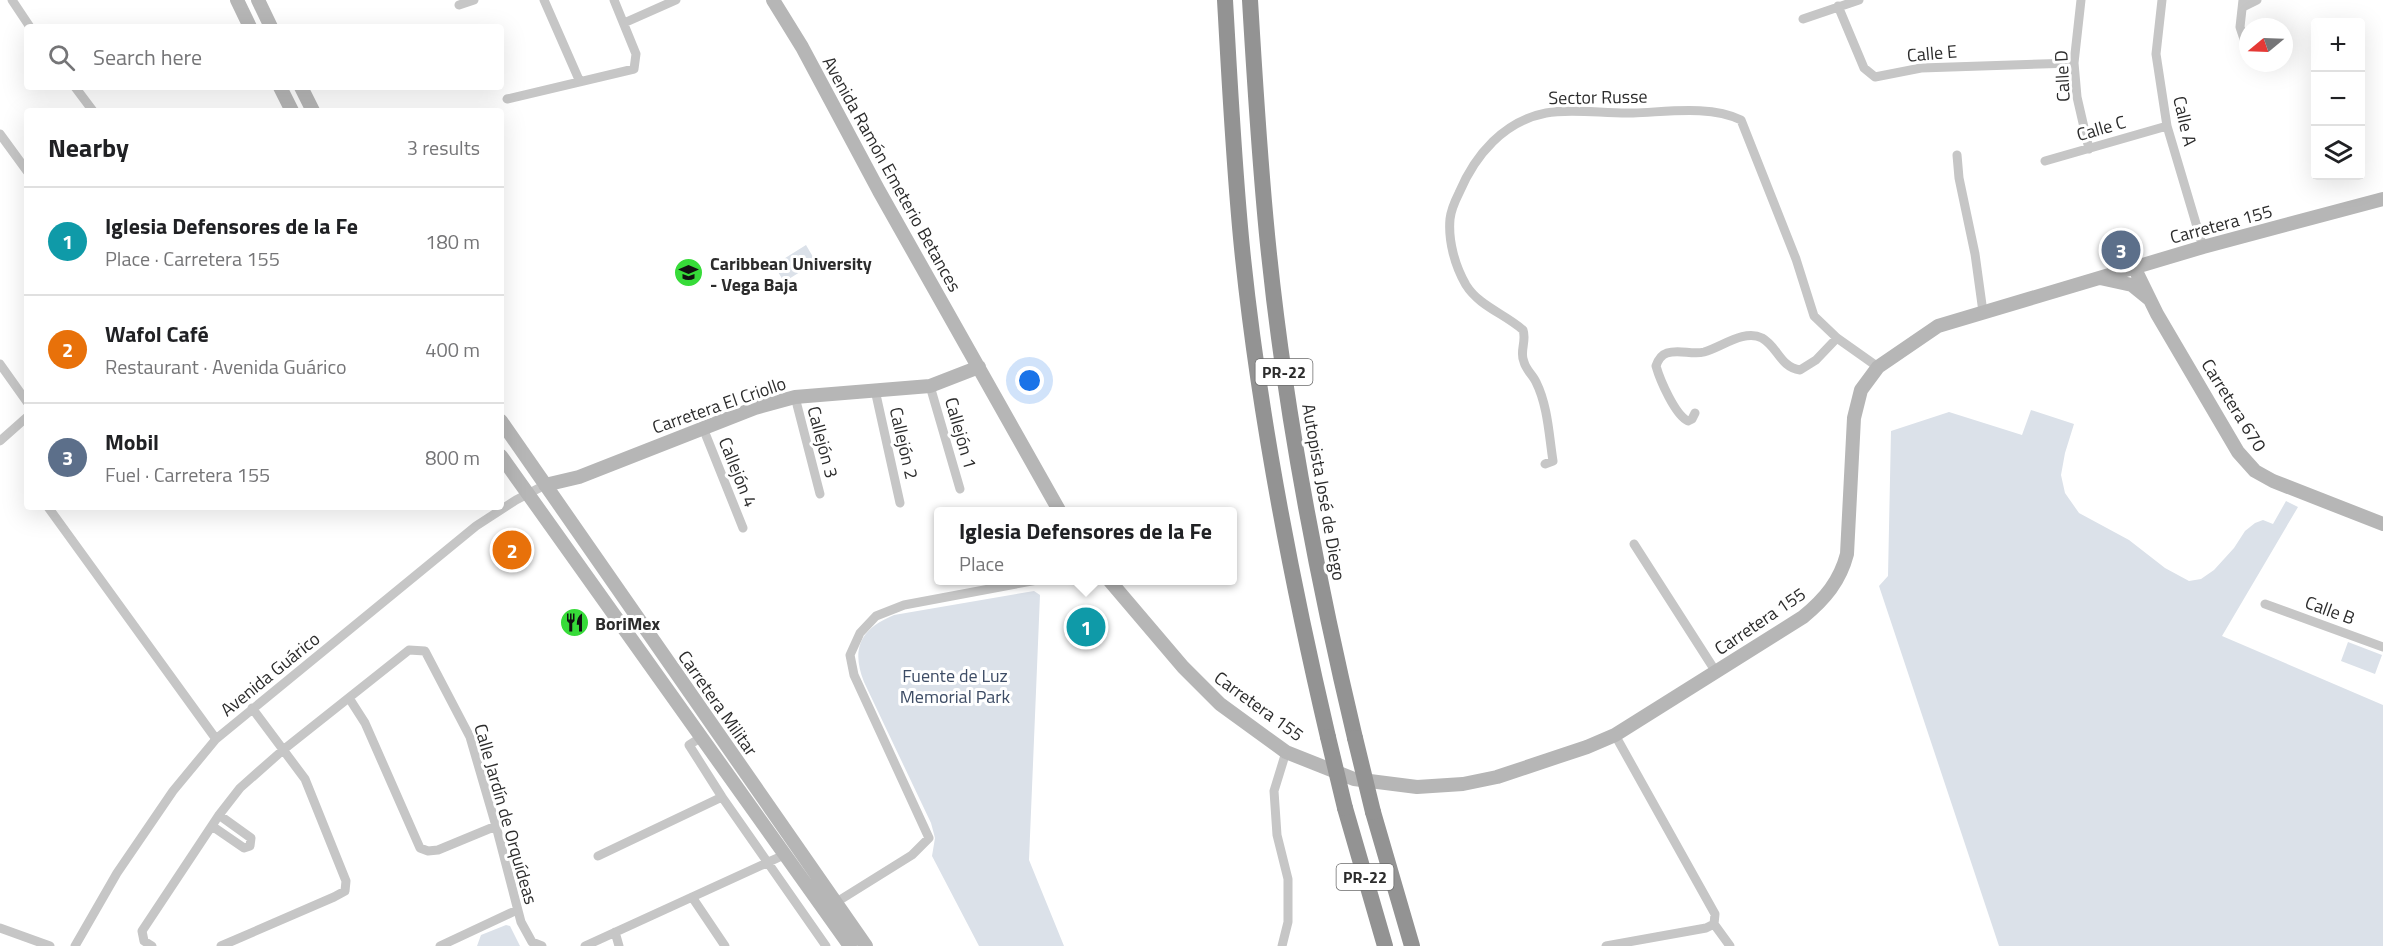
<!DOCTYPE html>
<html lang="en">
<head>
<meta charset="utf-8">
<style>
	:root { --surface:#fff; --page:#f2f2f2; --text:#202124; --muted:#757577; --line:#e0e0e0; --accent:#1a73e8 }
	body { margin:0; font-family:"Titillium Web",sans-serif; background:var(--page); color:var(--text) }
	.controls { position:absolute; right:18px; top:18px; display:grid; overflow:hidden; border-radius:6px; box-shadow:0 6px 24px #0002 }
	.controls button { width:54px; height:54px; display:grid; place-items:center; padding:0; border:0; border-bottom:2px solid var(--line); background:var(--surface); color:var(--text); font:30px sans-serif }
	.compass { position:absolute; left:2239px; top:18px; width:54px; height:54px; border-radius:50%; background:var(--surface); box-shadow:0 6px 24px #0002; rotate:251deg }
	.you { position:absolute; left:1030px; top:381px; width:21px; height:21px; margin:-15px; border:4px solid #fff; border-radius:50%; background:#1a73e8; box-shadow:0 0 0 9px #1a73e833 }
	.badge { display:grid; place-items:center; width:39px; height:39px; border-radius:50%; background:var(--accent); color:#fff; font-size:20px; font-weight:700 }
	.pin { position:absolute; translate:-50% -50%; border:3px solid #fff; box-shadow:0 2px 6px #0006 }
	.popup { position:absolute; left:934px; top:507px; width:303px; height:78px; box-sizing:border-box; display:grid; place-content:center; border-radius:6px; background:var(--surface); filter:drop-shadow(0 2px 4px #0005); font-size:20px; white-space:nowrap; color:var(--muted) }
	.popup b { font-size:22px; color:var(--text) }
	.popup::after { content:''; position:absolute; left:50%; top:100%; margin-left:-12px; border:12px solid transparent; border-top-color:var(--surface) }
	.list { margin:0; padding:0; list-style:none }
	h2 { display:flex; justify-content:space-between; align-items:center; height:78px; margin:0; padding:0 24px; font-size:26px }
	h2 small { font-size:20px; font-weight:400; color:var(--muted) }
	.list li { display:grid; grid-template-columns:39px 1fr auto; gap:18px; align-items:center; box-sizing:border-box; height:108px; padding:0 24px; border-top:2px solid var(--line) }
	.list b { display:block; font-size:22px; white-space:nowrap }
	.list p { margin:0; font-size:20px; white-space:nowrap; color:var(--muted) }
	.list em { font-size:20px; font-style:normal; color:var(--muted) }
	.icon { flex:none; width:33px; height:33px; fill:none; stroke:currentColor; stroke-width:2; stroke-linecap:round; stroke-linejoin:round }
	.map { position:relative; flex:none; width:2383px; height:946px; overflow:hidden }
	.search { position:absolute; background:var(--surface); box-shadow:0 6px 24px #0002; left:24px; top:24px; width:480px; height:66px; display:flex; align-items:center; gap:15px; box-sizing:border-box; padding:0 21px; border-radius:6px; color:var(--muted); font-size:22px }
	.panel { position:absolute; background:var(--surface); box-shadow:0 6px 24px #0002; left:24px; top:108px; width:480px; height:402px; border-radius:6px }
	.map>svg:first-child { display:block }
	.green { fill:#dbe1e9 }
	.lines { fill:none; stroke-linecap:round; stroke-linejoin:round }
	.street { stroke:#c6c6c6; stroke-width:9 }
	.secondary { stroke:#b6b6b6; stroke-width:14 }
	.highway { stroke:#939393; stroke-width:16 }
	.highway-bridge { stroke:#939393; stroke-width:16 }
	.labels { text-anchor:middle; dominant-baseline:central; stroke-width:6; stroke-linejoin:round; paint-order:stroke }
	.shield { fill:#fff; stroke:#6b6b6b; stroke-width:1.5 }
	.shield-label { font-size:16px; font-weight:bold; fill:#2c2c2c }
	.street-label { font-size:18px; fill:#2c2c2c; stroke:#fff }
	.poi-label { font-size:18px; font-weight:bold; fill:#2c2c2c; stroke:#fff; text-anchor:start }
	.park-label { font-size:18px; fill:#3d4c65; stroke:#fff }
</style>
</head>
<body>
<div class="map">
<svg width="2383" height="946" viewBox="0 0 2383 946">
	<rect width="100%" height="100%" fill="#fff"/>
	<!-- green -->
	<path class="green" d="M806,245L816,262L784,282L774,265Z
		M2031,410L2074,424L2065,453L2061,475L2065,493L2079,513L2129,540L2165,568L2189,581L2201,579L2214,570L2234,548L2245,531L2255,523L2263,520L2273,524L2286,501L2298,507L2222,636L2383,705V946H1999L1879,586L1888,576L1891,431L1949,412L2022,435Z
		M1034,591L1040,595L1029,860L1064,946H979L932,856L935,838L931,823L864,682C851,649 860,629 894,615Z
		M2348,642L2382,655L2375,674L2341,661Z
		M506,925L510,926L520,946H477L481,935Z"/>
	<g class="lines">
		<!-- street -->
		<path class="street" d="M12,0L30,27
			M544,0L580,82
			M2081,0L2074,63L2077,97L2089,149
			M2162,0L2156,54L2167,126L2203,247
			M2243,0L2240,27L2244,39
			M459,5L474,0
			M1838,6L1864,68L1875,77L1921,68L2074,63
			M2243,7L2257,0
			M1803,19L1859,0
			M624,23L676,0
			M75,87L93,111
			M507,99L634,69L636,54L614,0
			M0,134L27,171
			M1957,155L1959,178L1975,254L1983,312
			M2045,161L2167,126
			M0,364L27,402
			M930,386L960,489
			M875,390L900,503
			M795,397L820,494
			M1695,413L1692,419L1688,421C1675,415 1660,380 1656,366C1658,360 1661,355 1667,353C1679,349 1692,355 1704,352C1722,347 1744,329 1762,338C1778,347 1780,367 1800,370L1816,360L1837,338
			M703,428L743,528
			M0,441L27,417
			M1545,464L1553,461C1549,436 1548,406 1536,382C1533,375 1526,370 1524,362C1519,352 1527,341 1523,330C1505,314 1479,306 1466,285C1455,266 1448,241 1450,219C1451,210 1455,201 1459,193C1475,155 1504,121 1546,113C1571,108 1606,114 1633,113C1667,112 1710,105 1741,120L1796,259L1814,316L1837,338L1878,367
			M48,507L216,739
			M1634,544L1716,672
			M2265,604L2383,647
			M349,698L365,723L420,848L428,851L438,850L496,826
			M1615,735L1715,914L1714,924
			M700,738L689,745L722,797L826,946
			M212,826L244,848L250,846L251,838L219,815
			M598,856L722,797
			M692,897L725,946
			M835,903L912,855L929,838L854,675L850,655L860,633L876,616L904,605L1037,580
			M1714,924L1730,946
			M0,928L50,946
			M615,932L619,946
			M75,946L117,873L173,791L216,739L476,526L516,500L545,485
			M152,946L144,941L142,931L219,815L240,788L283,750L409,650L425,651L470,737L496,826L521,922L532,942L542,946
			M221,946L334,897L345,891L346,881L305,779L252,708
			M440,946L517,910
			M585,946L784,855
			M1282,946L1288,922V879L1277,835L1274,791L1286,752
			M1606,946L1706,928L1714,924"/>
		<!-- secondary -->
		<path class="secondary" d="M237,0L250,27
			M258,0L271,27
			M773,0L802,47L879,191L1060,512
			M280,87L292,111
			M301,87L313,111
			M2134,267L2157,314L2238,452L2255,471L2273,481L2383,524
			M2100,278L2132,285L2148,298
			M501,421L866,946
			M501,456L850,946
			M545,485L579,477L755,408L795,397L930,386L979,367
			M1109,580L1183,667L1220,704L1286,752L1354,779L1417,787L1463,784L1497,777L1587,747L1615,735L1803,617C1825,599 1840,581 1847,554L1854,418L1861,390L1878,367L1938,326L2203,247L2383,199"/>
		<!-- highway -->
		<path class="highway" d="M1225,0C1230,86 1234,172 1243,258C1260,420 1291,579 1328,737
			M1250,0C1255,85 1260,170 1269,254C1286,418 1317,578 1355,738
			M1345,808L1385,946
			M1373,812L1412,946"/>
		<!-- highway-bridge -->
		<path class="highway-bridge" d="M1328,737L1345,808
			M1355,738L1373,812"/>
	</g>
	<!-- icons -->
	<defs>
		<symbol id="university-disc" viewBox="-11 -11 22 22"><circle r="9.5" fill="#37db39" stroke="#fff"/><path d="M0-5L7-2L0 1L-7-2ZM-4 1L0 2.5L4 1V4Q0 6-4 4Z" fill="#111"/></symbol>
		<symbol id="restaurant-disc" viewBox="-11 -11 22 22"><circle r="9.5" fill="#37db39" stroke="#fff"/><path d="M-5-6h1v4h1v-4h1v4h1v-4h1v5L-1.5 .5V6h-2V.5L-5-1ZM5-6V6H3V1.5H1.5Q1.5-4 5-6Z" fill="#111"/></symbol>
	</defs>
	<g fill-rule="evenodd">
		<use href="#university-disc" x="672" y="256" width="33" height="33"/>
		<use href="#restaurant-disc" x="558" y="606" width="33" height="33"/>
	</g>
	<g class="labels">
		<!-- shield labels -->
		<g class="shield">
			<rect x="1255.5" y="359" width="57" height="26" rx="4.5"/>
			<rect x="1336.5" y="864" width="57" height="26" rx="4.5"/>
		</g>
		<g class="shield-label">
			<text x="1284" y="372">PR-22</text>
			<text x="1365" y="877">PR-22</text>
		</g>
		<!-- street labels -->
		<g class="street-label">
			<text transform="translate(1932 53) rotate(-5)">Calle E</text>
			<text transform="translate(2062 76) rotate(-93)">Calle D</text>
			<text transform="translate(1598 97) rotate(-1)">Sector Russe</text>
			<text transform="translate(2185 121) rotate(77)">Calle A</text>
			<text transform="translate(2101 128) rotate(-16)">Calle C</text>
			<text transform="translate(892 174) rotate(61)">Avenida Ramón Emeterio Betances</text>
			<text transform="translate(2221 224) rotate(-15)">Carretera 155</text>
			<text transform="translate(719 405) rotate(-19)">Carretera El Criollo</text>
			<text transform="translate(2234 405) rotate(58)">Carretera 670</text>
			<text transform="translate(961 433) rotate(74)">Callejón 1</text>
			<text transform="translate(823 442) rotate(75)">Callejón 3</text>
			<text transform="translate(904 443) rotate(77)">Callejón 2</text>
			<text transform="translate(738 472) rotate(68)">Callejón 4</text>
			<text transform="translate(1324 492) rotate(80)">Autopista José de Diego</text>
			<text transform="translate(2330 610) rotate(20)">Calle B</text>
			<text transform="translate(1760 621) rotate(-34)">Carretera 155</text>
			<text transform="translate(270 674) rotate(-39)">Avenida Guárico</text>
			<text transform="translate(718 703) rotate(55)">Carretera Militar</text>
			<text transform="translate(1259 706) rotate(36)">Carretera 155</text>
			<text transform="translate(506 814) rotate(74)">Calle Jardín de Orquídeas</text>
		</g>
		<!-- poi labels -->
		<g class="poi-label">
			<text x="710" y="263">Caribbean University<tspan x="710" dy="21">- Vega Baja</tspan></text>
			<text x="595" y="623">BoriMex</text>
		</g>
		<!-- park labels -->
		<g class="park-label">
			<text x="955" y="675">Fuente de Luz<tspan x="955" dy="21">Memorial Park</tspan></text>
		</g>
	</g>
</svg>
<div class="controls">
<button>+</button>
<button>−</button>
<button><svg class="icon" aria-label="layers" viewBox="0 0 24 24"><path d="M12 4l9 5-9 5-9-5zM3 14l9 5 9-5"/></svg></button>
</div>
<svg class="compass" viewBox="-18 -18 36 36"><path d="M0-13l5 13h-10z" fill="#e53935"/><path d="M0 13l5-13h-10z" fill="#757577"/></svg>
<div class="you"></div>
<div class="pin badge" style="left:1086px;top:627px;background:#0f9aa8">1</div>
<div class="popup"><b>Iglesia Defensores de la Fe</b>Place</div>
<div class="pin badge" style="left:512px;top:550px;background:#e8710a">2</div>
<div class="pin badge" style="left:2121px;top:250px;background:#5c6f8a">3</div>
<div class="search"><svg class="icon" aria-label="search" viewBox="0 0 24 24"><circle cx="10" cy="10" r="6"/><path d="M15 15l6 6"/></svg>Search here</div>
<section class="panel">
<h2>Nearby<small>3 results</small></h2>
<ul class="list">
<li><span class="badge" style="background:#0f9aa8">1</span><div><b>Iglesia Defensores de la Fe</b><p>Place · Carretera 155</p></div><em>180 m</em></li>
<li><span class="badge" style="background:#e8710a">2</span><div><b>Wafol Café</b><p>Restaurant · Avenida Guárico</p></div><em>400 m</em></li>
<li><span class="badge" style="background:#5c6f8a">3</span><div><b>Mobil</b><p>Fuel · Carretera 155</p></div><em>800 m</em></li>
</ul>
</section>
</div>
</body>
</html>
